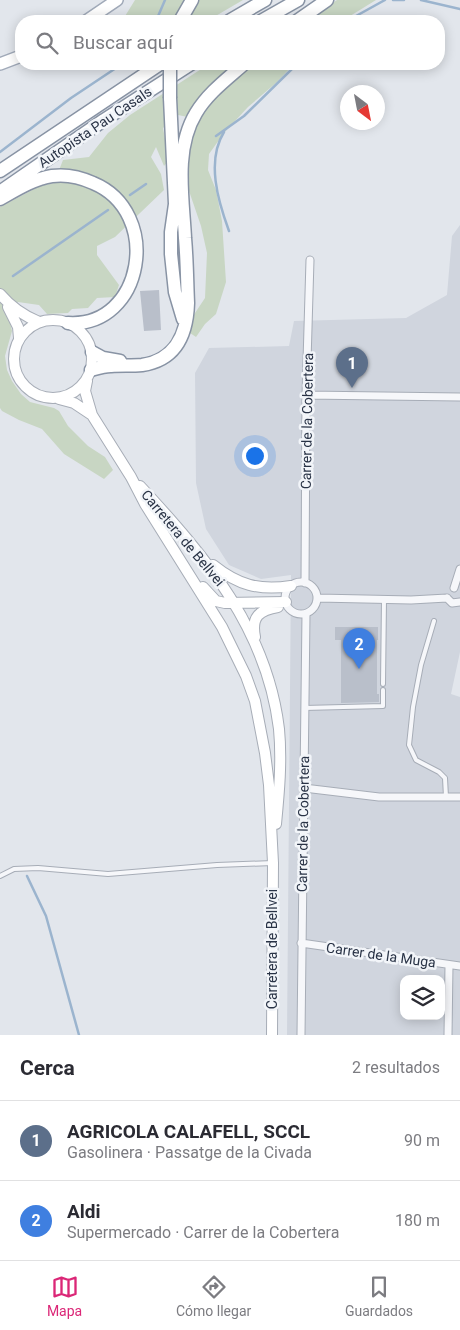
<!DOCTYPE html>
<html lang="es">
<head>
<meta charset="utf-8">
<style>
	:root { --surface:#fff; --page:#f2f2f3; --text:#2b2b33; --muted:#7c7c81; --line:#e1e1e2; --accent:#db2777 }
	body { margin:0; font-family:Roboto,sans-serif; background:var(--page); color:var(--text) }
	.controls { position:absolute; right:15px; bottom:15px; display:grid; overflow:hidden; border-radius:10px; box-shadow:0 2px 12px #0003 }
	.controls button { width:45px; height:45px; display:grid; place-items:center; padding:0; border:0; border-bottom:1px solid var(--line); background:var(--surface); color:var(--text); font:25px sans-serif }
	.compass { position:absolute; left:340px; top:85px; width:45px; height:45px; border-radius:50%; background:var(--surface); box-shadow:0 2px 12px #0003; rotate:148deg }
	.you { position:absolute; left:254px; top:455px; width:18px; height:18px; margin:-12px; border:4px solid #fff; border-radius:50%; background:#1a73e8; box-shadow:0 0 0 8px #1a73e833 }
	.badge { display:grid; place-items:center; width:32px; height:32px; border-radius:50%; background:var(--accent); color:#fff; font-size:16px; font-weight:700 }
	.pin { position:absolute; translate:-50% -41px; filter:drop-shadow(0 1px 2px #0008) }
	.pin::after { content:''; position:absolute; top:26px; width:18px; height:15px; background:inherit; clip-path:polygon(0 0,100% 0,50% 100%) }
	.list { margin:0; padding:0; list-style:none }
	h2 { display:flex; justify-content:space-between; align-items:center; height:65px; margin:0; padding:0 20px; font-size:21px }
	h2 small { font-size:16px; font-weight:400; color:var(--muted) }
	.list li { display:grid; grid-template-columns:32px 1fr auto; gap:15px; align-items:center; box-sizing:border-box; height:80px; padding:0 20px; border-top:1px solid var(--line) }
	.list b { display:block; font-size:19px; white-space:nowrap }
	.list p { margin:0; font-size:16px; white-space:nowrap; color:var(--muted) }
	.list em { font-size:16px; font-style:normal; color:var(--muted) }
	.icon { flex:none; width:28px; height:28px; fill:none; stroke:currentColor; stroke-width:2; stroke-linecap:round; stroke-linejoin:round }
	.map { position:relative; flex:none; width:460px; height:1035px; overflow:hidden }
	.search { position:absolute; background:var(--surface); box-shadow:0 2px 12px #0003; left:15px; right:15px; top:15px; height:55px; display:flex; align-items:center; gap:12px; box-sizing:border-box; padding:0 18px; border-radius:20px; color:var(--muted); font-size:19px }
	.sheet { height:225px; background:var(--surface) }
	nav { display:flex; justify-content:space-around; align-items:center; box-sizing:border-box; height:70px; border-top:1px solid var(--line); background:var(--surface); font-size:14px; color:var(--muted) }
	nav a { display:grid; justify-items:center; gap:2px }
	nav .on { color:var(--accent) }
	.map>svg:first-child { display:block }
	.built { fill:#d0d5de; fill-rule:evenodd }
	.green { fill:#c8d6c3 }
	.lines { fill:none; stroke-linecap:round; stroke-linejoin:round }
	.stream { stroke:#9bb4ce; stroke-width:2.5 }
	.building { fill:#b9bfca }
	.lane-casing { stroke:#a7adb7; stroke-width:6 }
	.street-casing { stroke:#a7adb7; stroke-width:9 }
	.secondary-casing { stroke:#a7adb7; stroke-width:12 }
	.primary-casing { stroke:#a1aab9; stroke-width:14 }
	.highway-casing { stroke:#8893a4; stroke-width:15 }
	.lane { stroke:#f6f7fa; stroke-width:4 }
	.street { stroke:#f6f7fa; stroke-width:7 }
	.secondary { stroke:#fff; stroke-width:10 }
	.primary { stroke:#fff; stroke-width:11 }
	.highway { stroke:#fff; stroke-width:12 }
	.highway-bridge-casing { stroke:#8893a4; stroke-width:15; stroke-linecap:butt }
	.highway-bridge { stroke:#fff; stroke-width:12 }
	.labels { text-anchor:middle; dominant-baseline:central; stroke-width:5; stroke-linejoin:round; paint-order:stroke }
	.street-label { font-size:14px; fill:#293346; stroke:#f2f5f9 }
</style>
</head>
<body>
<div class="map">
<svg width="460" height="1035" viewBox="0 0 460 1035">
	<rect width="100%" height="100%" fill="#e2e6ec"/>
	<!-- built -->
	<path class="built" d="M460,225V652L451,694L460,697V1035H287L291,575L261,579L229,565L206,529L196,483L195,373L209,348L289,346L294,321L406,318L447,295L452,236ZM404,979H441V1016H404Z"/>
	<!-- green -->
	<path class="green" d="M135,0H243L207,21H122Z
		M337,0H376L342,21H307Z
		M209,64H294L276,83L248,107L224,133L209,154L208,170L216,190L222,221L226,282L216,314L205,324L196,337L190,333L193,316L205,298L207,253L201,226L188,188V117L178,115L163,128L169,160L164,166L156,147L151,157L161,174L164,190L115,237L97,246V255L119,285L115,297L97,298L88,308L72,309L68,313L47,314L39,305L18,302L9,318L12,331L5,356L7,370L12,381L21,394L30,402L54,408L59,411L68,426L88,446L105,457L113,470L104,479L64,454L42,429L19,420L2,411L0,408V207L40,186L54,183L63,160L89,157L108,133L130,115Z"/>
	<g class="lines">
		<!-- stream -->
		<path class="stream" d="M393,0H404
			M421,0L460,9
			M156,21L165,0
			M347,21L385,0
			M224,132C206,161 218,201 229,231
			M216,136L244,116L297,64
			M0,152L71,98L122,64
			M130,195L146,184
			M13,276L108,210
			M27,876L46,916L79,1035"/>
	</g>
	<!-- building -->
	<path class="building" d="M159,290L161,330L144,331L140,291Z
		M335,627H378V640H377V694H379V702L341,703V640H335Z"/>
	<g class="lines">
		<defs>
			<path id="lane" d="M434,621L421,665L413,707L409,745L416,760L439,772L445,778L446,797
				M383,684L384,599
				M304,708L383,706V690
				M0,876L14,869L38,868L108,874L217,865L273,863"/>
			<path id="street" d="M306,395L460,397
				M285 598a16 16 0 1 1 32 0a16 16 0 1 1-32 0Z
				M305,583L306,395L310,260
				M454,588L460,569
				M318,598L411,600L447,598
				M447,598L452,603L460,602
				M304,788L379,797H460
				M301,943L460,966
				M301,1035L306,614
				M448,1035L449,965"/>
			<path id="secondary" d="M0,294C11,307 24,316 39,322
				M8,307L18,327L19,338
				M14 359a39 39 0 1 1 78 0a39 39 0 1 1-78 0Z
				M87,381L85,391L92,415L131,477L145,504L222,627L246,676L255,701L265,753L269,785L273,863L272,1035
				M59,399L74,403L92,415
				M140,486C206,557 267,629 279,729C282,761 279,793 276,824
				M213,565C238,585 259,591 291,586
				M203,587L216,601L225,603L286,602
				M255,637C251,617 259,610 278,607"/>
			<path id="primary" d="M86,21L117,0
				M0,64L21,56"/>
			<path id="highway" d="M180,21L192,0
				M229,21L265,0
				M261,21L298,0
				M297,21L327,0
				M170,98L175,204L171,232V254L175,292L183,319
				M0,171L160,64
				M4,189L104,120L191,64
				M0,199C16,190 33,179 52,176C67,174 80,177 93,183C163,212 144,328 68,323
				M92,352L103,358L120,361
				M91,370C98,368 104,366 111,366C121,365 131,366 142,365C176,360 187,334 188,303C187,281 187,260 185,238C183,198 174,149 196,113C208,93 227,79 244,64"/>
		</defs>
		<!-- lane casing -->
		<use href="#lane" class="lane-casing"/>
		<!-- street casing -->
		<use href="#street" class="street-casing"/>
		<!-- secondary casing -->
		<use href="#secondary" class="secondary-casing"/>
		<!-- primary casing -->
		<use href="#primary" class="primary-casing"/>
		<!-- highway casing -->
		<use href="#highway" class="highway-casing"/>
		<!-- lane -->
		<use href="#lane" class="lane"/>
		<!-- street -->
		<use href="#street" class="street"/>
		<!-- secondary -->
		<use href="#secondary" class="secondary"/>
		<!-- primary -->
		<use href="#primary" class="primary"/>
		<!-- highway -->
		<use href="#highway" class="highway"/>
		<defs>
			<path id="highway-bridge" d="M170,98V64"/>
		</defs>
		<!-- highway-bridge casing -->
		<use href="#highway-bridge" class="highway-bridge-casing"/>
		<!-- highway-bridge -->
		<use href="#highway-bridge" class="highway-bridge"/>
	</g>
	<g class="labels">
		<!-- street labels -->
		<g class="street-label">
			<text transform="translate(95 127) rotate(-34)">Autopista Pau Casals</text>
			<text transform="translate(307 421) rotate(-89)">Carrer de la Cobertera</text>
			<text transform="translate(183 538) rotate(50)">Carretera de Bellvei</text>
			<text transform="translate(303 824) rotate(-89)">Carrer de la Cobertera</text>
			<text transform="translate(272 949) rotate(-90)">Carretera de Bellvei</text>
			<text transform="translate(381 955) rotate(8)">Carrer de la Muga</text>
		</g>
	</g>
</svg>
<div class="controls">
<button><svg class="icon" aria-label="layers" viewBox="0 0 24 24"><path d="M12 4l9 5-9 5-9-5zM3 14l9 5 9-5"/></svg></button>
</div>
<svg class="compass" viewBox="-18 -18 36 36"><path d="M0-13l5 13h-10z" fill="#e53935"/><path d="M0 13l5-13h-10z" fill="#7c7c81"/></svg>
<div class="you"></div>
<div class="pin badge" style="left:352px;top:388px;background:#5c6f8a">1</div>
<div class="pin badge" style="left:359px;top:669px;background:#3f7fe0">2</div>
<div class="search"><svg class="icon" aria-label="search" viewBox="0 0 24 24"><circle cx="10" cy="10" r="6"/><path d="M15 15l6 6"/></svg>Buscar aquí</div>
</div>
<section class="sheet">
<h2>Cerca<small>2 resultados</small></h2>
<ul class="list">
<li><span class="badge" style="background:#5c6f8a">1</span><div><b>AGRICOLA CALAFELL, SCCL</b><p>Gasolinera · Passatge de la Civada</p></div><em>90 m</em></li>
<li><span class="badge" style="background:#3f7fe0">2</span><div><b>Aldi</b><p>Supermercado · Carrer de la Cobertera</p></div><em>180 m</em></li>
</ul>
</section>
<nav>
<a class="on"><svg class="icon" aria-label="map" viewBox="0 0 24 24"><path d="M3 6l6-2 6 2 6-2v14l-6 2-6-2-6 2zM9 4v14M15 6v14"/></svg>Mapa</a>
<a><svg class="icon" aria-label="directions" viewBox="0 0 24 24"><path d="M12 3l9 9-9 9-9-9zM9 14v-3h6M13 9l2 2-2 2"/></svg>Cómo llegar</a>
<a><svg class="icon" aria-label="saved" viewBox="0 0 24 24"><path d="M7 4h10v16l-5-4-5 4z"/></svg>Guardados</a>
</nav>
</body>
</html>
